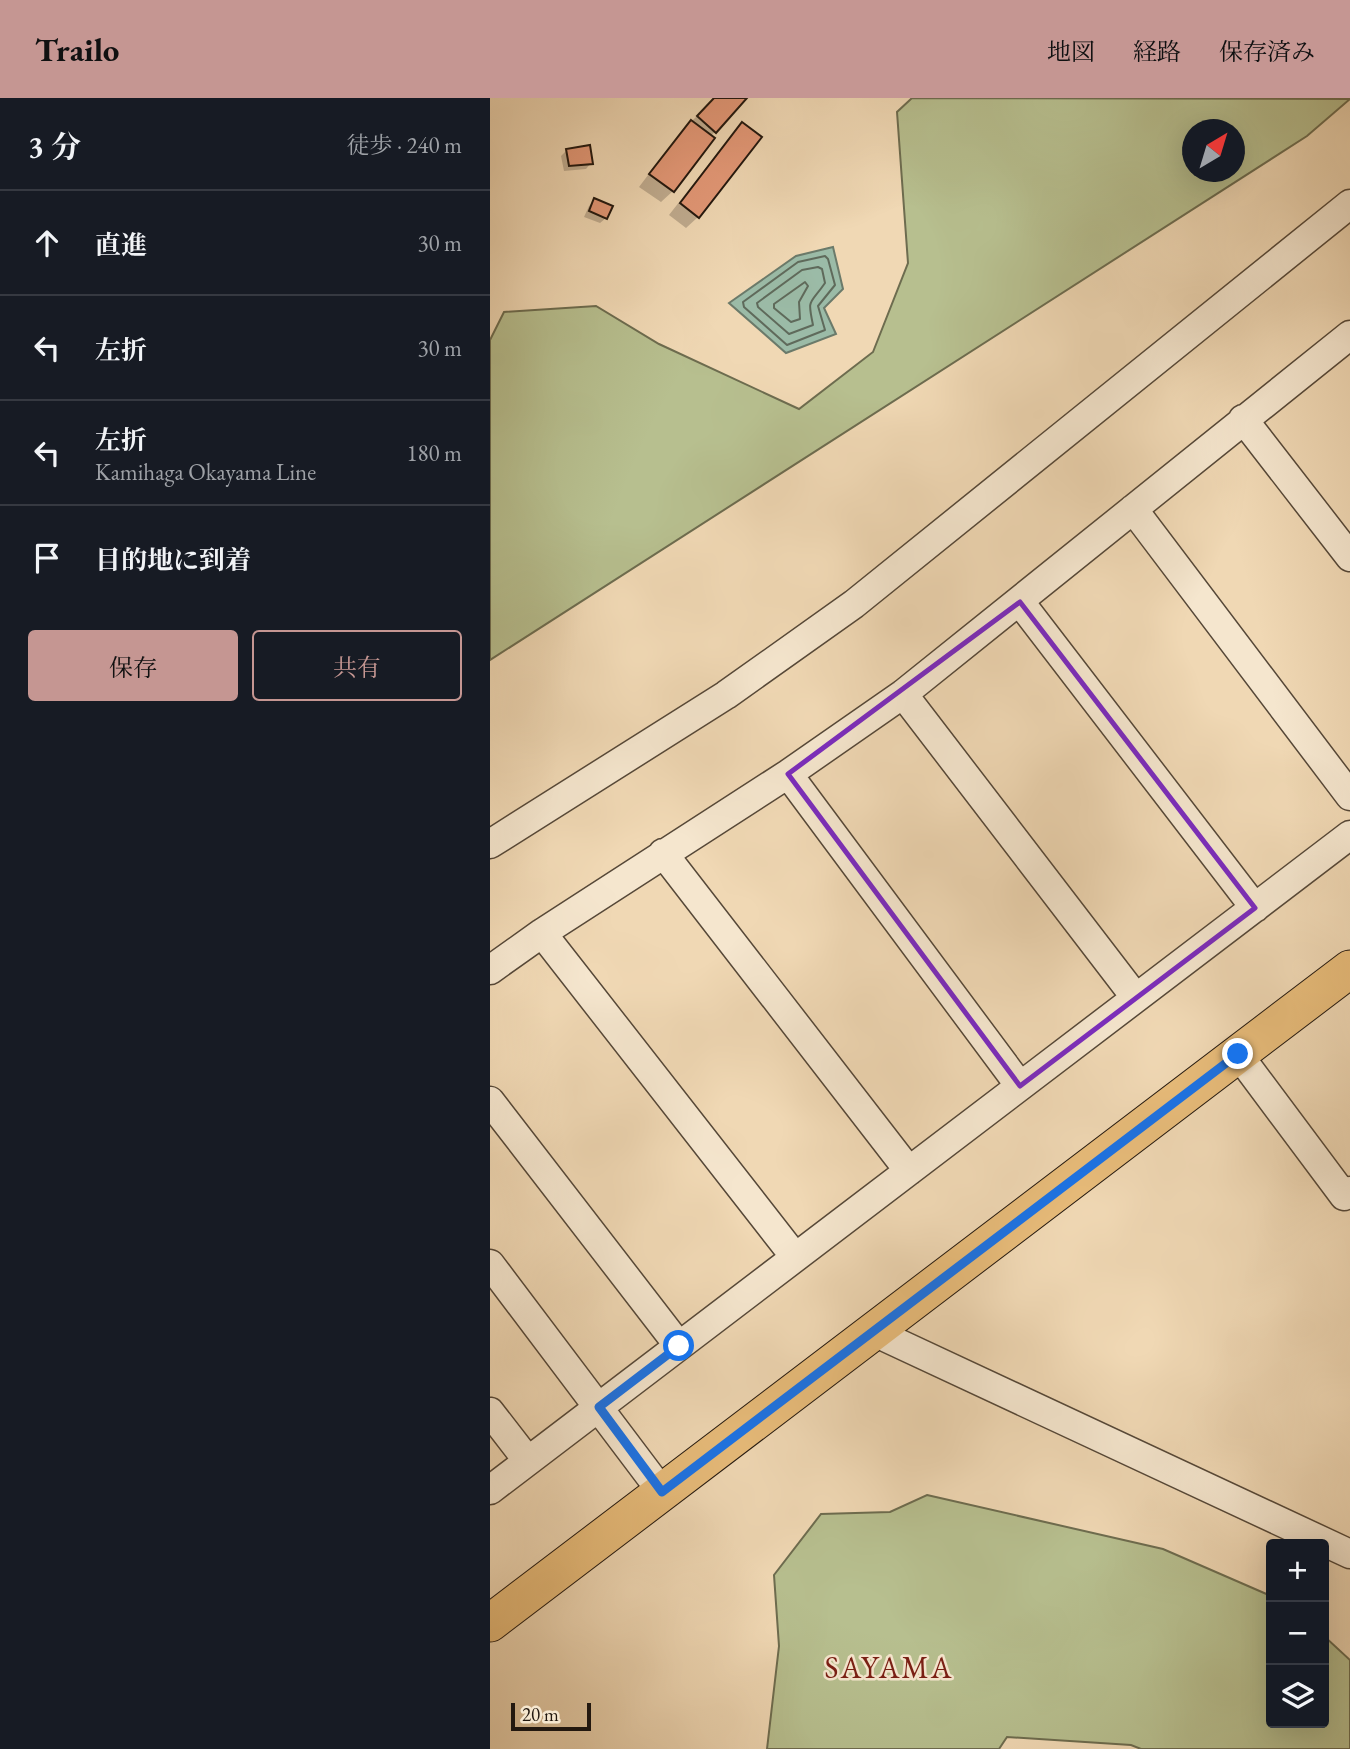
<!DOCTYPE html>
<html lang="ja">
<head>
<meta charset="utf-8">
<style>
	:root { --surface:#171b24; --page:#20242c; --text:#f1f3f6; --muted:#9ea1a6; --line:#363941; --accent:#c59692 }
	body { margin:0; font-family:"EB Garamond","Noto Serif JP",serif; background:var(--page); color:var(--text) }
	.controls { position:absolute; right:21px; bottom:21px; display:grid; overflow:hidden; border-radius:7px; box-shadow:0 7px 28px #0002 }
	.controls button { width:63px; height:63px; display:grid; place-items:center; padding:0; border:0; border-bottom:2px solid var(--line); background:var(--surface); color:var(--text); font:35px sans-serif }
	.compass { position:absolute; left:692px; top:21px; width:63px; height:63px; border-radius:50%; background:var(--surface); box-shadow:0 7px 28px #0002; rotate:38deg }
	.scale { position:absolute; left:21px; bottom:18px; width:80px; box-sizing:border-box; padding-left:7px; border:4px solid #23180f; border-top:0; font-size:19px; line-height:24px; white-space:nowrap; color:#23180f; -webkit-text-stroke:5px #f5e6ce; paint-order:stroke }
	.stop { position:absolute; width:21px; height:21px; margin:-16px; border:5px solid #1a73e8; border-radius:50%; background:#fff }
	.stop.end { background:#1a73e8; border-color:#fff; box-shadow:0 2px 7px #0008 }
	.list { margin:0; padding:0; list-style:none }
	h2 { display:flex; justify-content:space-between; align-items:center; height:91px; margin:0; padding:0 28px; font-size:30px }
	h2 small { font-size:23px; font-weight:400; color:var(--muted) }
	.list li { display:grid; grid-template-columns:46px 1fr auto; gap:21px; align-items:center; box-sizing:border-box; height:105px; padding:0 28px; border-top:2px solid var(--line) }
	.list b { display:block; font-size:26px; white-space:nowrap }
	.list p { margin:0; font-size:23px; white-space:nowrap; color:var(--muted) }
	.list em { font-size:23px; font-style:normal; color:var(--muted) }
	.actions { display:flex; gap:14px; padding:21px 28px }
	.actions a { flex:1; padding:16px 0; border:2px solid var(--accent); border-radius:7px; text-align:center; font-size:24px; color:var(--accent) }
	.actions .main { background:var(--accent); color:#111 }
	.icon { flex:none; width:38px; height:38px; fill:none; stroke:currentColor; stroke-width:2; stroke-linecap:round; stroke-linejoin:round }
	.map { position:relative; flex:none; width:860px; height:1651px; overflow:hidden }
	header { display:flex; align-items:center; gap:42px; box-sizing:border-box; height:98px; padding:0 35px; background:var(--accent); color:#111 }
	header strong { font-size:33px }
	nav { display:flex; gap:38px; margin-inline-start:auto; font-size:24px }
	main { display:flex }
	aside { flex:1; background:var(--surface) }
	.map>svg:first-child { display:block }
	.green { fill:#b7bf8f; stroke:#6d6c4f; stroke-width:2; fill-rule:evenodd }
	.water { fill:#9bbba7; stroke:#6b7a6a; stroke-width:2 }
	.shadow { fill:#0003 }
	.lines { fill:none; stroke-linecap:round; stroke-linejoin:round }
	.shore { stroke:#5f6a5b; stroke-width:2 }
	.building { fill:#e39877; stroke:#23180f; stroke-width:2 }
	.minor-casing { stroke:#564838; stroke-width:31 }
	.major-casing { stroke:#23180f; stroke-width:39 }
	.minor { stroke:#f5e6ce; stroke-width:28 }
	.major { stroke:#e8bc7a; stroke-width:37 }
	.route { stroke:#1a73e8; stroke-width:9 }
	.marked { fill:none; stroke:#7b2cbf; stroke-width:5; stroke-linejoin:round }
	.labels { text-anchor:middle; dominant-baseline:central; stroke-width:5; stroke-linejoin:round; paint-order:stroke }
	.quarter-label { font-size:30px; letter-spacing:2px; fill:#7a1f14; stroke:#f5e6ce }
</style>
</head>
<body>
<header>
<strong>Trailo</strong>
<nav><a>地図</a><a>経路</a><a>保存済み</a></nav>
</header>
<main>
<aside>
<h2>3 分<small>徒歩 · 240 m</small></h2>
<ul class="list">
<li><svg class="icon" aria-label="ahead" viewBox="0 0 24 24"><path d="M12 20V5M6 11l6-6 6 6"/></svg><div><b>直進</b></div><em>30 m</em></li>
<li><svg class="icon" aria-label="left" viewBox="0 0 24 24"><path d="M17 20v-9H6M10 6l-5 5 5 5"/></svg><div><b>左折</b></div><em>30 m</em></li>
<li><svg class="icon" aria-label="left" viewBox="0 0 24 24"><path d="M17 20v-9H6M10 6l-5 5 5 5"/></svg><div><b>左折</b><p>Kamihaga Okayama Line</p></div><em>180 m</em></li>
<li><svg class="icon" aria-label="arrive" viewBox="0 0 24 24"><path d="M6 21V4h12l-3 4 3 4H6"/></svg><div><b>目的地に到着</b></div></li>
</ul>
<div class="actions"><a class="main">保存</a><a>共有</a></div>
</aside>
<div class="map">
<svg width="860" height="1651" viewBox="0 0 860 1651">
	<rect width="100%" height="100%" fill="#f0d8b4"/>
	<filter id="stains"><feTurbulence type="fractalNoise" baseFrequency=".00286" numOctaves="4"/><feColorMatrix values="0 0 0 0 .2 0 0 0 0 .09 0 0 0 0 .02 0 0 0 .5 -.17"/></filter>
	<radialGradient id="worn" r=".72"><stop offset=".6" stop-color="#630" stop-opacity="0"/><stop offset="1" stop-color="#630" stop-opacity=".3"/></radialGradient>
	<!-- green -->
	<path class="green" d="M422,0L860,1L817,38L0,562V242L14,214L106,208L169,246L309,311L383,254L418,165L407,14ZM702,32H744V74H702Z
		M437,1397L673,1451L781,1498V1625H834V1538L860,1562V1651H651L641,1647L517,1639L509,1651H277L289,1548L284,1477L331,1416L400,1414Z"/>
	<!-- water -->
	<path class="water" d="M343,149L353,191L334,210L346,236L296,255L239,205L306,158Z"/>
	<!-- shadow -->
	<path class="shadow" d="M225,0H255L220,39L183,93L171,104L149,89L189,36Z
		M253,26L208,119L196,130L179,117L241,38Z
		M77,52L101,65L96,71L74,73L71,58Z
		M104,102L116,120L110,125L94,119L99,108Z"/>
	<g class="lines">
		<!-- shore -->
		<path class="shore" d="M335,158L338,161L345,187L328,208L335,232L297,247L254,209L253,204L308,164Z
			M328,169L332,171L335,185C320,207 317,199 323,227L299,236L268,209L267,205L312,172Z
			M315,184L318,188L309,204L310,221L301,224L284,210V206Z"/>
	</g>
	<!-- building -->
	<path class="building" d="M224,0H257L226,35L207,18Z
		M201,22L225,40L184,94L159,76Z
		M252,24L272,39L209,120L190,105Z
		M100,47L103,66L79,68L76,51Z
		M104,100L123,108L117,121L99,113Z"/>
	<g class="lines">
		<defs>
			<path id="minor" d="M753,321L860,459
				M643,411L860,698
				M530,504L765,810
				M413,596L646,900
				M298,676L530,988
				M0,746L236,597L364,506L860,106
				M173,755L419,1073
				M52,835L305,1159
				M0,872L52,835L298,676L413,596L860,237
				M748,956L854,1098L860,1093
				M0,1003L189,1248
				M0,1166L172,1394
				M382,1233L860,1456
				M0,1314L38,1363
				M0,1392L860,737"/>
			<path id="major" d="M0,1525L860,871"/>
		</defs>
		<!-- minor casing -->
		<use href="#minor" class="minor-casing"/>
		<!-- major casing -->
		<use href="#major" class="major-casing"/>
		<!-- minor -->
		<use href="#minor" class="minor"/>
		<!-- major -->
		<use href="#major" class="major"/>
	</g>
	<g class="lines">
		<!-- route -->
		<path class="route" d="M189,1248L109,1309L172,1394L748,956"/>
	</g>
	<!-- marked area -->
	<path class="marked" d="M530,504L765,810L530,988L298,676Z"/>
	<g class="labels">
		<!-- quarter labels -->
		<g class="quarter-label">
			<text x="399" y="1569">SAYAMA</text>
		</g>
	</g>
	<rect width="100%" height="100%" filter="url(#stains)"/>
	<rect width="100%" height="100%" fill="url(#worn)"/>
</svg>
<div class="controls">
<button>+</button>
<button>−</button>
<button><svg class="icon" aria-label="layers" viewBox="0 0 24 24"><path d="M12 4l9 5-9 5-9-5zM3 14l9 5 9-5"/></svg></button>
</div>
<svg class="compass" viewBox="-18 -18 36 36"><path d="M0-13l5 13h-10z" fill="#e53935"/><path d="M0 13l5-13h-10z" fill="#9ea1a6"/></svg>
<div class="scale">20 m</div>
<div class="stop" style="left:189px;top:1248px"></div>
<div class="stop end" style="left:748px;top:956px"></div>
</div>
</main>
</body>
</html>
